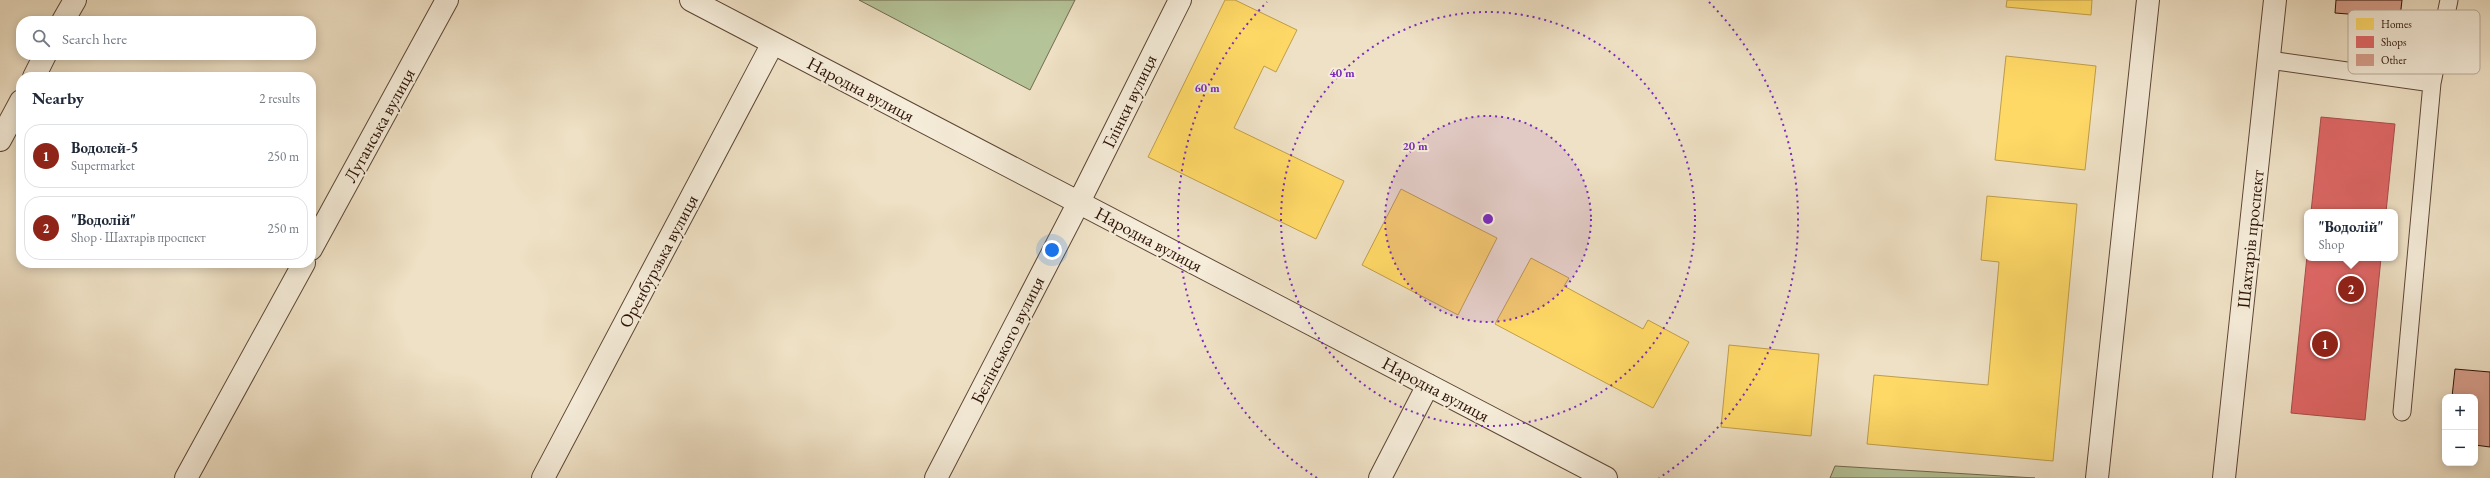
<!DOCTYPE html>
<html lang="en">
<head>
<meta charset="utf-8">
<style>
	:root { --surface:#fff; --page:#f2f2f3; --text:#1f2937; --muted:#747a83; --line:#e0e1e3; --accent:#8f2418 }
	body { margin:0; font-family:"EB Garamond",serif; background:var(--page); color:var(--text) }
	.controls { position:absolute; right:12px; bottom:12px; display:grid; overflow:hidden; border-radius:8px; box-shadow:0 2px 10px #0003 }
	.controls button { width:36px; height:36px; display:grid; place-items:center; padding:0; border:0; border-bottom:1px solid var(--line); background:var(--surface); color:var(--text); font:20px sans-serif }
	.you { position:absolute; left:1052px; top:250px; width:14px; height:14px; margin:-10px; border:3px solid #fff; border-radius:50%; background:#1a73e8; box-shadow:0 0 0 6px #1a73e833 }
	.badge { display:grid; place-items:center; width:26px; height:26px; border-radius:50%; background:var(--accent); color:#fff; font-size:13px; font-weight:700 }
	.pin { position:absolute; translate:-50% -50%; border:2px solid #fff; box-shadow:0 1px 4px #0006 }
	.popup { position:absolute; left:2304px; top:209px; width:94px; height:52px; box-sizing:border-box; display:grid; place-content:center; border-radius:8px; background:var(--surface); filter:drop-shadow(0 1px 3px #0005); font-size:13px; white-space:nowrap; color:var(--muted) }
	.popup b { font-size:15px; color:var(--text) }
	.popup::after { content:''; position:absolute; left:50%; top:100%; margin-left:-8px; border:8px solid transparent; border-top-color:var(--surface) }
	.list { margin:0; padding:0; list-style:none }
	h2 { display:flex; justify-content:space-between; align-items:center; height:52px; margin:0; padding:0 16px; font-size:17px }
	h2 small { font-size:13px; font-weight:400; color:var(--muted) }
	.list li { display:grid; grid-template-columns:26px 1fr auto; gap:12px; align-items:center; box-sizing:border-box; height:64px; margin:0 8px 8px; padding:0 8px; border:1px solid var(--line); border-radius:16px }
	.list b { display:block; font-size:15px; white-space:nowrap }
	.list p { margin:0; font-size:13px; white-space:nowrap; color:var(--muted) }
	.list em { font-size:13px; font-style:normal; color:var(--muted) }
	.icon { flex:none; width:22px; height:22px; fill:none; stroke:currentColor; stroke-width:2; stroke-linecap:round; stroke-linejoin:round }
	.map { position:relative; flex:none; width:2490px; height:478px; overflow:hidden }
	.search { position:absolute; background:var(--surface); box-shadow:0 2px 10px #0003; left:16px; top:16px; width:300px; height:44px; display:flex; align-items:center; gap:10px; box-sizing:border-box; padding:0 14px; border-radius:16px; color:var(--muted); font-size:15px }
	.panel { position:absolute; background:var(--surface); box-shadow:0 2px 10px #0003; left:16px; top:72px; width:300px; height:196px; border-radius:16px }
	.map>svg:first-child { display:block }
	.park { fill:#b5c498; stroke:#706a4e }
	.homes { fill:#ffd966; stroke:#c09d49 }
	.shops { fill:#e06666; stroke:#aa4c49 }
	.building { fill:#d69d8a; stroke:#2c1105 }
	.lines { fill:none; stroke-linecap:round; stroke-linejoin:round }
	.service-casing { stroke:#5d4535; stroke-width:19 }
	.minor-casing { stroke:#5d4535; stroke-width:24 }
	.service { stroke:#f5ecd9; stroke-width:17 }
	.minor { stroke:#f5ecd9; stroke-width:22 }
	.ring { fill:none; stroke:#7b2cbf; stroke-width:2; stroke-dasharray:2 4 }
	.labels { text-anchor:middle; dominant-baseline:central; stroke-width:4; stroke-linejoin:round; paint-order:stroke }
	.street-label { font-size:18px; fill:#2c1105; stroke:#f5ecd9 }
	.key { fill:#f5ecd9; stroke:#b9aa99; stroke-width:1 }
	.key-label { font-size:11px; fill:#2c1105 }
	.centre { fill:#7b2cbf; stroke:#f5ecd9; stroke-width:2 }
	.ring-label { font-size:12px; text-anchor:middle; font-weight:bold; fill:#7b2cbf; stroke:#f5ecd9; stroke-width:4; stroke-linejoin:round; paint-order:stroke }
</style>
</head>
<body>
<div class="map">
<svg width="2490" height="478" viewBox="0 0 2490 478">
	<rect width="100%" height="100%" fill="#efe1c5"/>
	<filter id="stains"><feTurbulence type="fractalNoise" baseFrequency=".005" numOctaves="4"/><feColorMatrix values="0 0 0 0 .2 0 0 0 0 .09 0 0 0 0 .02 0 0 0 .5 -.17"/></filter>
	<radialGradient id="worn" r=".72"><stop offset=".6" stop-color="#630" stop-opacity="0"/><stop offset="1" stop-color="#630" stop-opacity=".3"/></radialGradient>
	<!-- park -->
	<path class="park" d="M859,0H1075L1030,90Z
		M1835,466L2035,478H1830Z"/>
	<!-- homes -->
	<path class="homes" d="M1225,0H1235L1297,30L1276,72L1264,66L1234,128L1344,181L1316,239L1148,157Z
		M2007,0H2092L2091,15L2006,7Z
		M2006,56L2096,66L2085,170L1995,160Z
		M1401,189L1497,238L1458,315L1362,265Z
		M1987,196L2077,204L2053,461L1867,444L1874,375L1988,385L1999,262L1981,260Z
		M1531,258L1569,278L1564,286L1643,329L1648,320L1689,342L1653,408L1495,324Z
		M1729,345L1819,354L1811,436L1721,427Z"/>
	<!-- shops -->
	<path class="shops" d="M2321,117L2395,124L2386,212H2311Z
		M2307,256L2381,258L2365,420L2291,413Z"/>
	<!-- building -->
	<path class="building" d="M2336,0H2402L2400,18L2335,13Z
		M2455,369L2490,372V447L2475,445V397H2452Z"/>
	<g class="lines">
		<defs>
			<path id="service" d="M2269,60L2432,83L2402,412
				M2432,83L2449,0"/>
			<path id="minor" d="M691,0L1606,478
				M63,21L75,0
				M34,77L45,55
				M0,140L21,101
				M311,249L447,0
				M186,478L304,263
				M543,478L773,43
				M936,478L1079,202L1180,0
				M1380,478L1428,385
				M2097,478L2148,0
				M2224,478L2275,0"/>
		</defs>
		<!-- service casing -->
		<use href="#service" class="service-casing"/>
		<!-- minor casing -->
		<use href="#minor" class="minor-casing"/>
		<!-- service -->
		<use href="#service" class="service"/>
		<!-- minor -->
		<use href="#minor" class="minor"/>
	</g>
	<!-- distance rings -->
	<circle cx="1488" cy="219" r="103" fill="#7b2cbf" fill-opacity=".12"/>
	<g class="ring">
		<circle cx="1488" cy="219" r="103"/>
		<circle cx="1488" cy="219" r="207"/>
		<path d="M1317 478A310 310 0 0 1 1267 2M1709 2A310 310 0 0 1 1659 478"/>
	</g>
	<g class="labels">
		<!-- street labels -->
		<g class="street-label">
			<text transform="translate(861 89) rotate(28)">Народна вулиця</text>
			<text transform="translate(1129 101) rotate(-64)">Глінки вулиця</text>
			<text transform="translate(379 125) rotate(-61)">Луганська вулиця</text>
			<text transform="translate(1149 239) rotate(28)">Народна вулиця</text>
			<text transform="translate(2250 239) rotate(-84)">Шахтарів проспект</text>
			<text transform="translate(658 261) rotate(-62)">Оренбурзька вулиця</text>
			<text transform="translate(1007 340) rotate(-63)">Бєлінського вулиця</text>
			<text transform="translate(1436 389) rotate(28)">Народна вулиця</text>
		</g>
	</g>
	<!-- legend -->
	<rect x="2348" y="10" width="132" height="64" rx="6" class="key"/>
	<rect x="2356" y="18" width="18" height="12" fill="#ffd966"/>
	<rect x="2356" y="36" width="18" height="12" fill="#e06666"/>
	<rect x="2356" y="54" width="18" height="12" fill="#d69d8a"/>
	<g class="key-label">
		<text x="2381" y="28">Homes</text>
		<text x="2381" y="46">Shops</text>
		<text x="2381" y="64">Other</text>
	</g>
	<circle cx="1488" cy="219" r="6" class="centre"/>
	<g class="ring-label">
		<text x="1342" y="77">40 m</text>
		<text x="1207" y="92">60 m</text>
		<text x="1415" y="150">20 m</text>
	</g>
	<rect width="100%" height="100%" filter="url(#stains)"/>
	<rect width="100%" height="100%" fill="url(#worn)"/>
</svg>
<div class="controls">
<button>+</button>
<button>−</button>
</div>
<div class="you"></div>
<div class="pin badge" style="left:2325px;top:344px">1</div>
<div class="pin badge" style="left:2351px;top:289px">2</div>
<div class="popup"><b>&quot;Водолій&quot;</b>Shop</div>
<div class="search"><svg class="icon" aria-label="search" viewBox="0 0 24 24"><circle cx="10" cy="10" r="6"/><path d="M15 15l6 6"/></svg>Search here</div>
<section class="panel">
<h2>Nearby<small>2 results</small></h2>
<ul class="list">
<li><span class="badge">1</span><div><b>Водолей-5</b><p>Supermarket</p></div><em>250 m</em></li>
<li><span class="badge">2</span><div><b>&quot;Водолій&quot;</b><p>Shop · Шахтарів проспект</p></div><em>250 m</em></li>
</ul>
</section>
</div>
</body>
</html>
